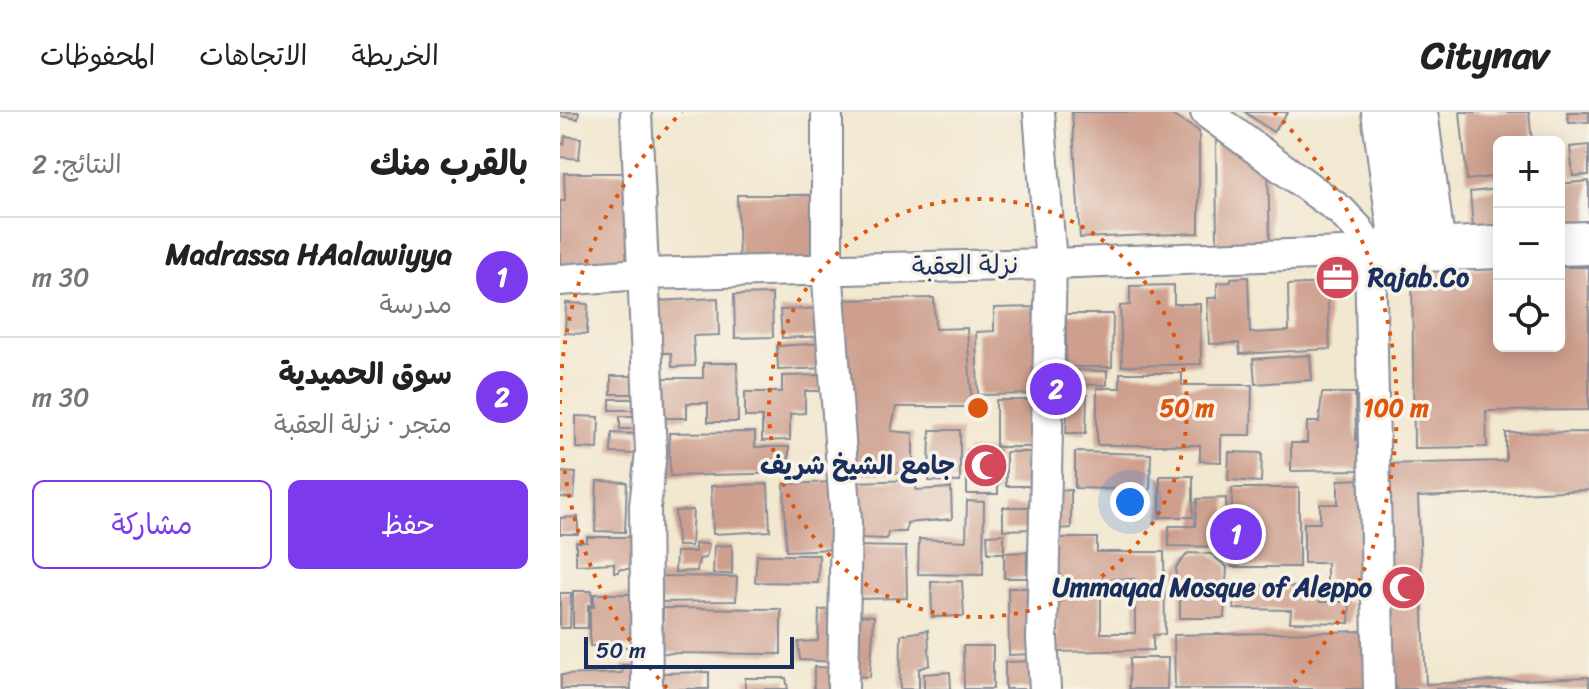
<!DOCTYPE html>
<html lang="ar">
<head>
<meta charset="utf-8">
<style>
	:root { --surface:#fff; --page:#f2f2f2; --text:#222; --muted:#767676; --line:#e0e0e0; --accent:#7c3aed }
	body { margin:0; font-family:Sriracha,"Playpen Sans Arabic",sans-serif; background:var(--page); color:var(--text); direction:rtl }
	.controls { position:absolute; right:24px; top:24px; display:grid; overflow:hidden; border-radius:12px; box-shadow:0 4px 20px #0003 }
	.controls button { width:72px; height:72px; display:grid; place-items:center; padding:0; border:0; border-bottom:2px solid var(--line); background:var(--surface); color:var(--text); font:40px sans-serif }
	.scale { position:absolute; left:24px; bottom:20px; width:210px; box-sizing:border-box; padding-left:8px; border:4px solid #1b2f5e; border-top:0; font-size:22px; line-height:28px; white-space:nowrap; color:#1b2f5e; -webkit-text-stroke:6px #f7f3e8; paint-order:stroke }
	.you { position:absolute; left:570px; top:390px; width:28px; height:28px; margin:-20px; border:6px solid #fff; border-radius:50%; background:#1a73e8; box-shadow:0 0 0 12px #1a73e833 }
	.badge { display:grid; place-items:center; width:52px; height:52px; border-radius:50%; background:var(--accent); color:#fff; font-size:26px; font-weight:700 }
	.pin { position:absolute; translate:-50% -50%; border:4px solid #fff; box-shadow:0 2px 8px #0006 }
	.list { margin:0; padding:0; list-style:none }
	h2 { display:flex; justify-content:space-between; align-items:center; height:104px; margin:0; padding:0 32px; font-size:34px }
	h2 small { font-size:26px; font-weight:400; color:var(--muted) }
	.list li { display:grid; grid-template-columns:52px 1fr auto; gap:24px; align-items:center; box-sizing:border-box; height:120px; padding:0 32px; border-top:2px solid var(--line) }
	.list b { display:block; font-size:30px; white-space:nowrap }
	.list p { margin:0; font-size:26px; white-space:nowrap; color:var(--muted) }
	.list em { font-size:26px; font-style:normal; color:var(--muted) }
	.actions { display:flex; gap:16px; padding:24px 32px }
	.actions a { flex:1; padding:18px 0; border:2px solid var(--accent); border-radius:12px; text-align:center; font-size:28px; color:var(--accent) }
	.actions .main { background:var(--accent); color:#fff }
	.icon { flex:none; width:44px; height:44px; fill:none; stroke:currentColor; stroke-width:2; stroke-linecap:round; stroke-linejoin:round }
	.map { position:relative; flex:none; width:1029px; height:577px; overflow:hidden; direction:ltr }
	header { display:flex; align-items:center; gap:48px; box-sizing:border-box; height:112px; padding:0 40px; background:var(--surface); border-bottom:2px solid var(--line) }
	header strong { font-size:38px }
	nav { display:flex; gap:44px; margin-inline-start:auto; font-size:28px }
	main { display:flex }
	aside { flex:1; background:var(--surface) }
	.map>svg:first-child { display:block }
	.building { fill:#ce9f8e; fill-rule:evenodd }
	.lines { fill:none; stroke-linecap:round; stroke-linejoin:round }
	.street-casing { stroke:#868b96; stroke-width:34 }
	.secondary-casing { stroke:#868b96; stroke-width:46 }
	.street { stroke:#fff; stroke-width:30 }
	.secondary { stroke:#fff; stroke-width:42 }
	.ring { fill:none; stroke:#de5710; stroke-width:4; stroke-dasharray:4 8 }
	.labels { text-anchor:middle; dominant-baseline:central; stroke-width:7; stroke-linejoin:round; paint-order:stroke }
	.street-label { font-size:26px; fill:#1b2f5e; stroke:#f7f3e8 }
	.poi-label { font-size:26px; font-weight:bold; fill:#1b2f5e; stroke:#f7f3e8; text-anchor:end }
	.centre { fill:#de5710; stroke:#f7f3e8; stroke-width:4 }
	.ring-label { font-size:24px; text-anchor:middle; font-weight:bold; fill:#de5710; stroke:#f7f3e8; stroke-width:7; stroke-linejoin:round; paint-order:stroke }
</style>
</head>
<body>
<header>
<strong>Citynav</strong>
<nav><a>الخريطة</a><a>الاتجاهات</a><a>المحفوظات</a></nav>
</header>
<main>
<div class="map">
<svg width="1029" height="577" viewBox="0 0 1029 577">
	<rect width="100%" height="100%" fill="#f7f3e8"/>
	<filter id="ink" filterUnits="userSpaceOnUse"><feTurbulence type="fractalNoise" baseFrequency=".0125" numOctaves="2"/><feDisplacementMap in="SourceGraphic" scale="16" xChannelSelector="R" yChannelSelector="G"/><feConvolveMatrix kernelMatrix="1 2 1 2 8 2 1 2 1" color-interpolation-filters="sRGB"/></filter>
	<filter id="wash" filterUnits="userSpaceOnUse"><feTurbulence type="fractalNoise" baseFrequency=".006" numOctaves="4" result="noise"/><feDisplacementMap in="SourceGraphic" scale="32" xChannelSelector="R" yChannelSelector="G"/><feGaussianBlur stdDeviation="1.8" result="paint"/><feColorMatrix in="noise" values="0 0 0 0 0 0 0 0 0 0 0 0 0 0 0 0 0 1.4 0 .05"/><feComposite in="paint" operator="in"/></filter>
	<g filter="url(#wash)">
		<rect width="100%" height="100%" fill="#f2e7cf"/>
		<g id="blocks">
			<!-- building -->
			<path class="building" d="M0,0H19L18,7L0,4Z
				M512,0H606L639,19V121L520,126Z
				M685,0H728L713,20Z
				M900,0H969L972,30H939V64L907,68Z
				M1007,0H1029V10L1009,11Z
				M5,24L21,26L19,47L0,45V32H4Z
				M656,28L708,54L710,135H657Z
				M1029,33V63L1013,64L1010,35Z
				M4,61H69L70,153H0V89H5Z
				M1029,69V118L999,121V72Z
				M939,77V126L914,128L910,80Z
				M177,83H263L262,152L179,148Z
				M999,155H1029V298L926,299L927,335L854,336L852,157L939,156V234H999Z
				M688,165L690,221L729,219L728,173L767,171L770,237L680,242L679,231L649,232L647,186H657V171L671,170V166Z
				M614,173V192H640L641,252L562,254L560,194L570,193V174Z
				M212,182L213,225L175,226L174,183Z
				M158,186L159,223L133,224L135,254L112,255L111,241H97L95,189Z
				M374,186L375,217L407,216L412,295H336L331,319L353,321V361H290L276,188Z
				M6,191L28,192L27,222L5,221Z
				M481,195L482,282L418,283L416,220L434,219V196Z
				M266,196L267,224L222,226L220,198Z
				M506,202H553L552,255H506Z
				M267,231L268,256L218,258L217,234Z
				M750,243L752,268L695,272L693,247Z
				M143,251H177L178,310H148V291H127V306H105L104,266H143Z
				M508,258L547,259V273L508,272Z
				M560,261H622V273H692L691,323H661V350L640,349V333H537V276H560Z
				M261,263V279H245V301L230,302V328L202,329V305H185V280H222V264Z
				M51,264H86V282H51Z
				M762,281H795L796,328H802V358L731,359V331H747V310H759Z
				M508,282L527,283L526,321H506Z
				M50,287H85V298H50Z
				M436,288H476V335H436Z
				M16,304L39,305L38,337L16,336Z
				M60,304H82V317H60Z
				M370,318H400V370L369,369Z
				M195,320V335H229V361L110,364L109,321Z
				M1029,320V378L858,385L866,572L1029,565V577H826L822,352L946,349V321Z
				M52,321L78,322L77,342L51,341Z
				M407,338H438V382H407Z
				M446,340H481L477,374H446Z
				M515,340L591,342L590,378L515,376Z
				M669,340L702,341L701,370L668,368Z
				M0,360L16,361L14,386L0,385Z
				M600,364H633V405H600Z
				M806,367L807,481H767V451H744V411H760V392H778V368Z
				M356,368V378L391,376L392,407L347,411L346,420H328L327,427L295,426L294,370Z
				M37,369L67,370L65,420L35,419Z
				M273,370L275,437L226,439L224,372Z
				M208,372L210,419L153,422L151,374Z
				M672,376H739V455H672Z
				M511,378V416L497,417L496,379Z
				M666,386L667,435L609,434V414H635L637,387Z
				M407,389L424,390L423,463L358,462L359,427L406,429Z
				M443,395H474V417L443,418Z
				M133,398L131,434H117L115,399Z
				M18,405V422H0V406Z
				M444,422V441H428L427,423Z
				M27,425H77V453H70V457H59V460H54V451L16,453V430H27Z
				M496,426H537V440H604L605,522L593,523V538L497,540ZM541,467H575V521H541Z
				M135,432H149L146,446L139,447L137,459L115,460L116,440H135Z
				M172,433V462H153L154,434Z
				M293,434L346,435L347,486L292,487Z
				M467,440V466H444V441Z
				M628,441L651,442L667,455L664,506H620V478L615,479L616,455Z
				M197,443H259L258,471L195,470Z
				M98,464L177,465L176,489L98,490Z
				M402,469L404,504L372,505L371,470Z
				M674,474L760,475V490H790L789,511L730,510L731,498L674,497Z
				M448,476H472L473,542L449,543Z
				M13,479H32V493H28V516H13Z
				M0,481H11L10,516H0Z
				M34,482H81L75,535L30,534V495H34Z
				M103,496L221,497V542L102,541Z
				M279,497L277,550L240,548L238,530L258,529L259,498Z
				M294,503L314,504L310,565L291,564Z
				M368,518L370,553L359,557V577H340L341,523Z
				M805,519L806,577H615L614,523Z
				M403,534H433V577H404Z
				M570,546H608L607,577H569Z
				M476,549V577H445V550Z
				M62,553H80V577H1V563L62,561Z
				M254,555L278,556V577H254Z
				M149,560V577H102V561Z
				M390,560L391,577H364V562Z
				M185,566H226L228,577H185Z"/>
		</g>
	</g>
	<g filter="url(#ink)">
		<use href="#blocks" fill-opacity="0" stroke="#868b96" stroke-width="2"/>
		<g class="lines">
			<defs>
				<path id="street" d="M76,0L91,340L85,394L87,577
					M267,0V156L286,408L283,577
					M479,0L491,152L482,527L485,577
					M646,0L781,99L798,117L810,140L819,577
					M0,168L81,162L491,152L810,140"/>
				<path id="secondary" d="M823,0L842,139
					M856,0L874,137
					M999,132L1029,131
					M810,140L939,135"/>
			</defs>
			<!-- street casing -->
			<use href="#street" class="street-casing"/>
			<!-- secondary casing -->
			<use href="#secondary" class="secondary-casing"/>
			<!-- street -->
			<use href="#street" class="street"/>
			<!-- secondary -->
			<use href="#secondary" class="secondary"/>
		</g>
	</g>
	<!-- distance rings -->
	<g class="ring">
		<circle cx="418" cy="296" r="209"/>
		<path d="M107 576A418 418 0 0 1 0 300M0 292A418 418 0 0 1 122 0M714 0A418 418 0 0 1 729 576"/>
	</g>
	<!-- icons -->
	<defs>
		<symbol id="office-disc" viewBox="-11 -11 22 22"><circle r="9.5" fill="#d1495b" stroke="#f7f3e8"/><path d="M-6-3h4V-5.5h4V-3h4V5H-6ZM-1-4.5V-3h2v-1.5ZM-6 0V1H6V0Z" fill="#fff"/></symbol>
		<symbol id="mosque-disc" viewBox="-11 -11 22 22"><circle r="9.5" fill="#d1495b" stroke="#f7f3e8"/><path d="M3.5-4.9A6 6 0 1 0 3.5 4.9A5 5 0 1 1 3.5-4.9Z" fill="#fff"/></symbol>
	</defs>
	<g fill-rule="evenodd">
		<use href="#office-disc" x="752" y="140" width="51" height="51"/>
		<use href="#mosque-disc" x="400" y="328" width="51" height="51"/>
		<use href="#mosque-disc" x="818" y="450" width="51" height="51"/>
	</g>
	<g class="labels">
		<!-- street labels -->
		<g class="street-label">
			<text transform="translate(405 153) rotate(-1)">نزلة العقبة</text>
		</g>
		<!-- poi labels -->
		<g class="poi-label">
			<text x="808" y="165" text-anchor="start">Rajab.Co</text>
			<text x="395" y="353">جامع الشيخ شريف</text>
			<text x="812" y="475">Ummayad Mosque of Aleppo</text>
		</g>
	</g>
	<circle cx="418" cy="296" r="12" class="centre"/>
	<g class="ring-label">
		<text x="627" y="304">50 m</text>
		<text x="836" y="304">100 m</text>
	</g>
</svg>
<div class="controls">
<button>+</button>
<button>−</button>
<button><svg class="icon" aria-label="locate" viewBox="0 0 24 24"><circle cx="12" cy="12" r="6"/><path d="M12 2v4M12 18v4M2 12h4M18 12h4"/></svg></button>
</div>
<div class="scale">50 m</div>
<div class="you"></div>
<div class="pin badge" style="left:676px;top:422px">1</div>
<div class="pin badge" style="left:496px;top:277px">2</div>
</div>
<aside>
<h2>بالقرب منك<small>النتائج: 2</small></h2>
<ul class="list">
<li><span class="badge">1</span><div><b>Madrassa HAalawiyya</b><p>مدرسة</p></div><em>30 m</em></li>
<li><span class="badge">2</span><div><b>سوق الحميدية</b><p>متجر · نزلة العقبة</p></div><em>30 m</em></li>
</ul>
<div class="actions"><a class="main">حفظ</a><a>مشاركة</a></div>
</aside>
</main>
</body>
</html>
